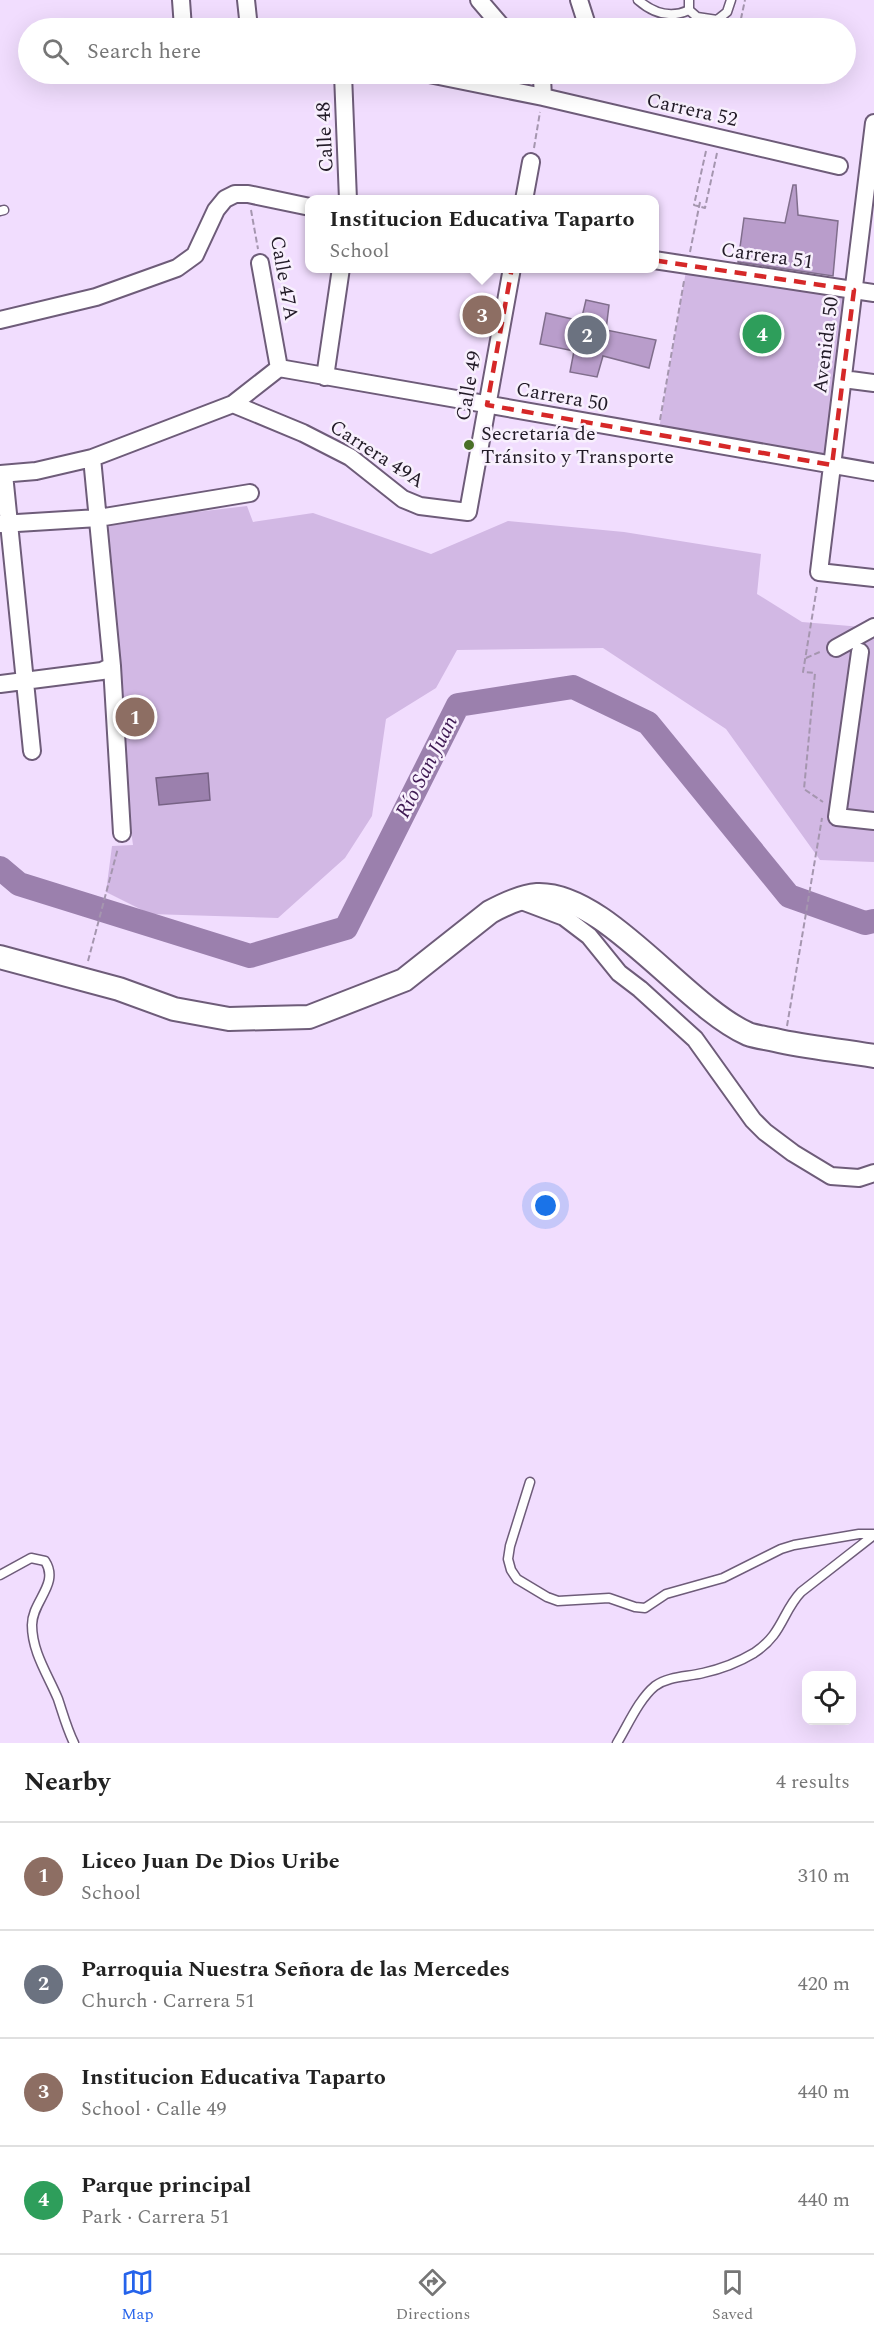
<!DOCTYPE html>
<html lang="en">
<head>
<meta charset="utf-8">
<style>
	:root { --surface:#fff; --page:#f6f6f6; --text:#222; --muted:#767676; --line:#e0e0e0; --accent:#2563eb }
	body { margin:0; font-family:Spectral,serif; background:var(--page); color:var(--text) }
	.controls { position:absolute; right:18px; bottom:18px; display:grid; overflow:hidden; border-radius:12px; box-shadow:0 6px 24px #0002 }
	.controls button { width:54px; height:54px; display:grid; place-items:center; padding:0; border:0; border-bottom:2px solid var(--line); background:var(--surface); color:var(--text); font:30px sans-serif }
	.you { position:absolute; left:546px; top:1206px; width:21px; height:21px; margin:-15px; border:4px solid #fff; border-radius:50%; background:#1a73e8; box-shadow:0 0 0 9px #1a73e833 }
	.badge { display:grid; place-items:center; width:39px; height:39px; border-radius:50%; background:var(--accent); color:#fff; font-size:20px; font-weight:700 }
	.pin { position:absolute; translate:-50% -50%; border:3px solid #fff; box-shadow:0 2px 6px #0006 }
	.popup { position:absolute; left:305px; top:195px; width:354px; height:78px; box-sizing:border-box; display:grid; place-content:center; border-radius:12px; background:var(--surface); filter:drop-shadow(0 2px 4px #0005); font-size:20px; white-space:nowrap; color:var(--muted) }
	.popup b { font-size:22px; color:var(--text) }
	.popup::after { content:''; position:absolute; left:50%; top:100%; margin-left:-12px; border:12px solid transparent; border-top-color:var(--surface) }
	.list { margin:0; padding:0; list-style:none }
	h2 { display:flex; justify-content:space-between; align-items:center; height:78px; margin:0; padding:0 24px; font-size:26px }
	h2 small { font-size:20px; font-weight:400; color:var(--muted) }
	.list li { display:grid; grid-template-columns:39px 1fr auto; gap:18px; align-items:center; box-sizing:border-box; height:108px; padding:0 24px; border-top:2px solid var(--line) }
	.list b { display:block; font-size:22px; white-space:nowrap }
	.list p { margin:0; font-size:20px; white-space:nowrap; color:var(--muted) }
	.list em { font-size:20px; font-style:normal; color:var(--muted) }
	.icon { flex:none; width:33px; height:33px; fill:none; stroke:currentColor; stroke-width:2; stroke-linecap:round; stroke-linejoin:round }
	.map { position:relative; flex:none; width:874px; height:1743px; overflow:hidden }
	.search { position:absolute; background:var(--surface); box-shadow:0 6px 24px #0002; left:18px; right:18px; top:18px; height:66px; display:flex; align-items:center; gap:15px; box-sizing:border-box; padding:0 21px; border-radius:33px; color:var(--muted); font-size:22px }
	.sheet { height:510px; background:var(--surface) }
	nav { display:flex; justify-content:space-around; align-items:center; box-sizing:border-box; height:84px; border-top:2px solid var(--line); background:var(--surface); font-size:16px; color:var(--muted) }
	nav a { display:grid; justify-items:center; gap:3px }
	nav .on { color:var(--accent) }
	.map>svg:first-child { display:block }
	.green { fill:#d2b8e4 }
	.water { fill:#9b80ad; stroke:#776285; stroke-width:1.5 }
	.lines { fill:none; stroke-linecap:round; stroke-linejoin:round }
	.river { stroke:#9b80ad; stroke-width:24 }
	.building { fill:#b99dcb; stroke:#806e8c; stroke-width:1.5 }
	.lane-casing { stroke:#6e5c79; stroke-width:11 }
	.street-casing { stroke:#6e5c79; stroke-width:20 }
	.secondary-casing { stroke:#6e5c79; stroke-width:26 }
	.path { stroke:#a596af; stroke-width:2; stroke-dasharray:6 3; stroke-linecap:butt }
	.lane { stroke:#fff; stroke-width:8 }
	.street { stroke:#fff; stroke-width:16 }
	.secondary { stroke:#fff; stroke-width:22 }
	.marked { fill:none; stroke:#d62828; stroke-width:4.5; stroke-dasharray:12 8; stroke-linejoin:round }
	.poi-dot { fill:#4a6f28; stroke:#f8f0fd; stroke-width:2 }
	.labels { text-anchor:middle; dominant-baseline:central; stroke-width:5; stroke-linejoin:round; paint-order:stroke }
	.street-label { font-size:20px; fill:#221b27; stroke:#f8f0fd }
	.poi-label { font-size:20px; fill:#221b27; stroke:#f8f0fd; text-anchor:start }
	.water-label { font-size:21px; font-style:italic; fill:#3f1a53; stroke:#f8f0fd }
</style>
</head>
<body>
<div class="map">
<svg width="874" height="1743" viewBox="0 0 874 1743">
	<rect width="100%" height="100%" fill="#f1ddfe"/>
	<!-- green -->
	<path class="green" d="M687,265L854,290L832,465L658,435Z
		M247,506L253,522L313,513L431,554L508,521L624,532L761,554L757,594L802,622L874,628V862L820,860L726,729L603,648L457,650L436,688L386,719L372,816L345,858L278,918L150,914L106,892L112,846L133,845L125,787L104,523Z"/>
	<!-- water -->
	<path class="water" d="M208,773L210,800L159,805L156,778Z"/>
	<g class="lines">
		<!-- river -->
		<path class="river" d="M0,868L19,884L250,956L346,928L458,705L573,687L648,723L789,896L865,923L874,921"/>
	</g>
	<!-- building -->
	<path class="building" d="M793,185H796L798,215L838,221L833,276L738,262L744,218L785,223Z
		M586,300L609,305L606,330L656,340L649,368L603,356L597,377L570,372L574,351L540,344L546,313L581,321Z"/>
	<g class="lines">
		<defs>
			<path id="lane" d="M638,0C653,13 670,19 689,10
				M689,0V10L697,17L717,20L727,12L731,0
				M0,211L4,210
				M530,1482L510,1546L508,1559L511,1570L517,1579L547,1597L558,1601L609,1598L635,1607L645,1608L666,1594L723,1578L781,1549L794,1545L859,1534H874
				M0,1575L31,1558L45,1561C60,1584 32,1601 32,1625C32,1652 48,1675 58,1699C63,1714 67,1729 74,1743
				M617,1743C628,1725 639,1699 655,1686C669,1676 687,1677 703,1673C721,1669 739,1662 754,1653C783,1634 782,1612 801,1592L874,1535"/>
			<path id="street" d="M181,0L183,28
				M246,0L249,28
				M479,0L503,28
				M579,0L588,28
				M343,74L348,200
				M429,74L543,97L839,166
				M539,74L542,78L543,97
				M874,123L819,572L874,578
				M524,200L531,162
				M654,260L874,293
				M260,263L279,368
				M0,320L96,297L177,268L195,255L216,210L225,199L235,194H248L310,207
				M279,368L874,472
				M325,377L341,268
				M843,379L874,383
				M233,404L303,433L350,457L403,499L420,506L468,512L512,268
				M92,458L112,666L122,833
				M0,474L36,471L92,458L233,404L279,368
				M4,474L32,751
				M1,524L98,518L250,493
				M836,648L874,627
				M860,652L837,817L874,821
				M0,684L102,671L112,666
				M519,900L564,917L589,936L619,973L640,989L695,1039L753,1120L765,1132L793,1153L831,1176L859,1178L874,1173"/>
			<path id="secondary" d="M0,957L119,989L174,1009L229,1019L309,1017L404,980L490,912C503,905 522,896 537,895C605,892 685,1006 748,1034C756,1037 766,1038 775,1040C808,1048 841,1050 874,1056"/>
		</defs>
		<!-- lane casing -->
		<use href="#lane" class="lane-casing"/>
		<!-- street casing -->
		<use href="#street" class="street-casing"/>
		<!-- secondary casing -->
		<use href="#secondary" class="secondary-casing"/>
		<!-- path -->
		<path class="path" d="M739,28L745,0
			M534,148L540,112
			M706,151L694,205L705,208L717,153
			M251,210L258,249
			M690,252L700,202
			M660,420L684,281
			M817,587L803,672L815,673L804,789L823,802
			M806,658L822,651
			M88,961L118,848
			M787,1026L822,818"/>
		<!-- lane -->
		<use href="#lane" class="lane"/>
		<!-- street -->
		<use href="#street" class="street"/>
		<!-- secondary -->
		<use href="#secondary" class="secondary"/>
	</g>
	<!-- marked area -->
	<path class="marked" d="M517,240L854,290L832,465L487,405Z"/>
	<!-- markers -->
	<circle class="poi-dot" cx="469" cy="445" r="6"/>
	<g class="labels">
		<!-- street labels -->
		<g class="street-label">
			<text transform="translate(692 110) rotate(13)">Carrera 52</text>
			<text transform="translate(325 137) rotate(-93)">Calle 48</text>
			<text transform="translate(767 256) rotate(8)">Carrera 51</text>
			<text transform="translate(284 278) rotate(80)">Calle 47A</text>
			<text transform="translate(826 345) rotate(-83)">Avenida 50</text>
			<text transform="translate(469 386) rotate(-80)">Calle 49</text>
			<text transform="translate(562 397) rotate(10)">Carrera 50</text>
			<text transform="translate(377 454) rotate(33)">Carrera 49A</text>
		</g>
		<!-- poi labels -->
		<g class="poi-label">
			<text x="481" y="434">Secretaría de<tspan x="481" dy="23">Tránsito y Transporte</tspan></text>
		</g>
		<!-- water labels -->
		<g class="water-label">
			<text transform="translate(427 767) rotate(-63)">Río San Juan</text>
		</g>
	</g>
</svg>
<div class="controls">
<button><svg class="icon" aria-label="locate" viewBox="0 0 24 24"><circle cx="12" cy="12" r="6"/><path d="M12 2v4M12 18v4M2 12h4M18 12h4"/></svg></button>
</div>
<div class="you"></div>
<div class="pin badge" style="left:135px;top:717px;background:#8d6e63">1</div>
<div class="pin badge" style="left:587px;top:335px;background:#6b7280">2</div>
<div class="pin badge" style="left:482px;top:315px;background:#8d6e63">3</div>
<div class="popup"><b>Institucion Educativa Taparto</b>School</div>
<div class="pin badge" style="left:762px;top:334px;background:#2e9e5b">4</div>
<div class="search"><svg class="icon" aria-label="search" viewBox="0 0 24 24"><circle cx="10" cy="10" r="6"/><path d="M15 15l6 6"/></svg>Search here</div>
</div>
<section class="sheet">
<h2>Nearby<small>4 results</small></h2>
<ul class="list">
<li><span class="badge" style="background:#8d6e63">1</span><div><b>Liceo Juan De Dios Uribe</b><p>School</p></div><em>310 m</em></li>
<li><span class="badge" style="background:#6b7280">2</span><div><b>Parroquia Nuestra Señora de las Mercedes</b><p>Church · Carrera 51</p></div><em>420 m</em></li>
<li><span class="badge" style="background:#8d6e63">3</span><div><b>Institucion Educativa Taparto</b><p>School · Calle 49</p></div><em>440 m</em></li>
<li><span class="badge" style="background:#2e9e5b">4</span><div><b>Parque principal</b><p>Park · Carrera 51</p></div><em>440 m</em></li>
</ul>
</section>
<nav>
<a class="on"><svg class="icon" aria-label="map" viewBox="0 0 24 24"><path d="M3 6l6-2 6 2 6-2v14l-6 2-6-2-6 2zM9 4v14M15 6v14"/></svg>Map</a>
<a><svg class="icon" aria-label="directions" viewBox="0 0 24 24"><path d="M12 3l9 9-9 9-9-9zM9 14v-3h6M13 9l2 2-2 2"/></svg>Directions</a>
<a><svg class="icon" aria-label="saved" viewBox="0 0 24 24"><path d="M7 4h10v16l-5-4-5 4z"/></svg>Saved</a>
</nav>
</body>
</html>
